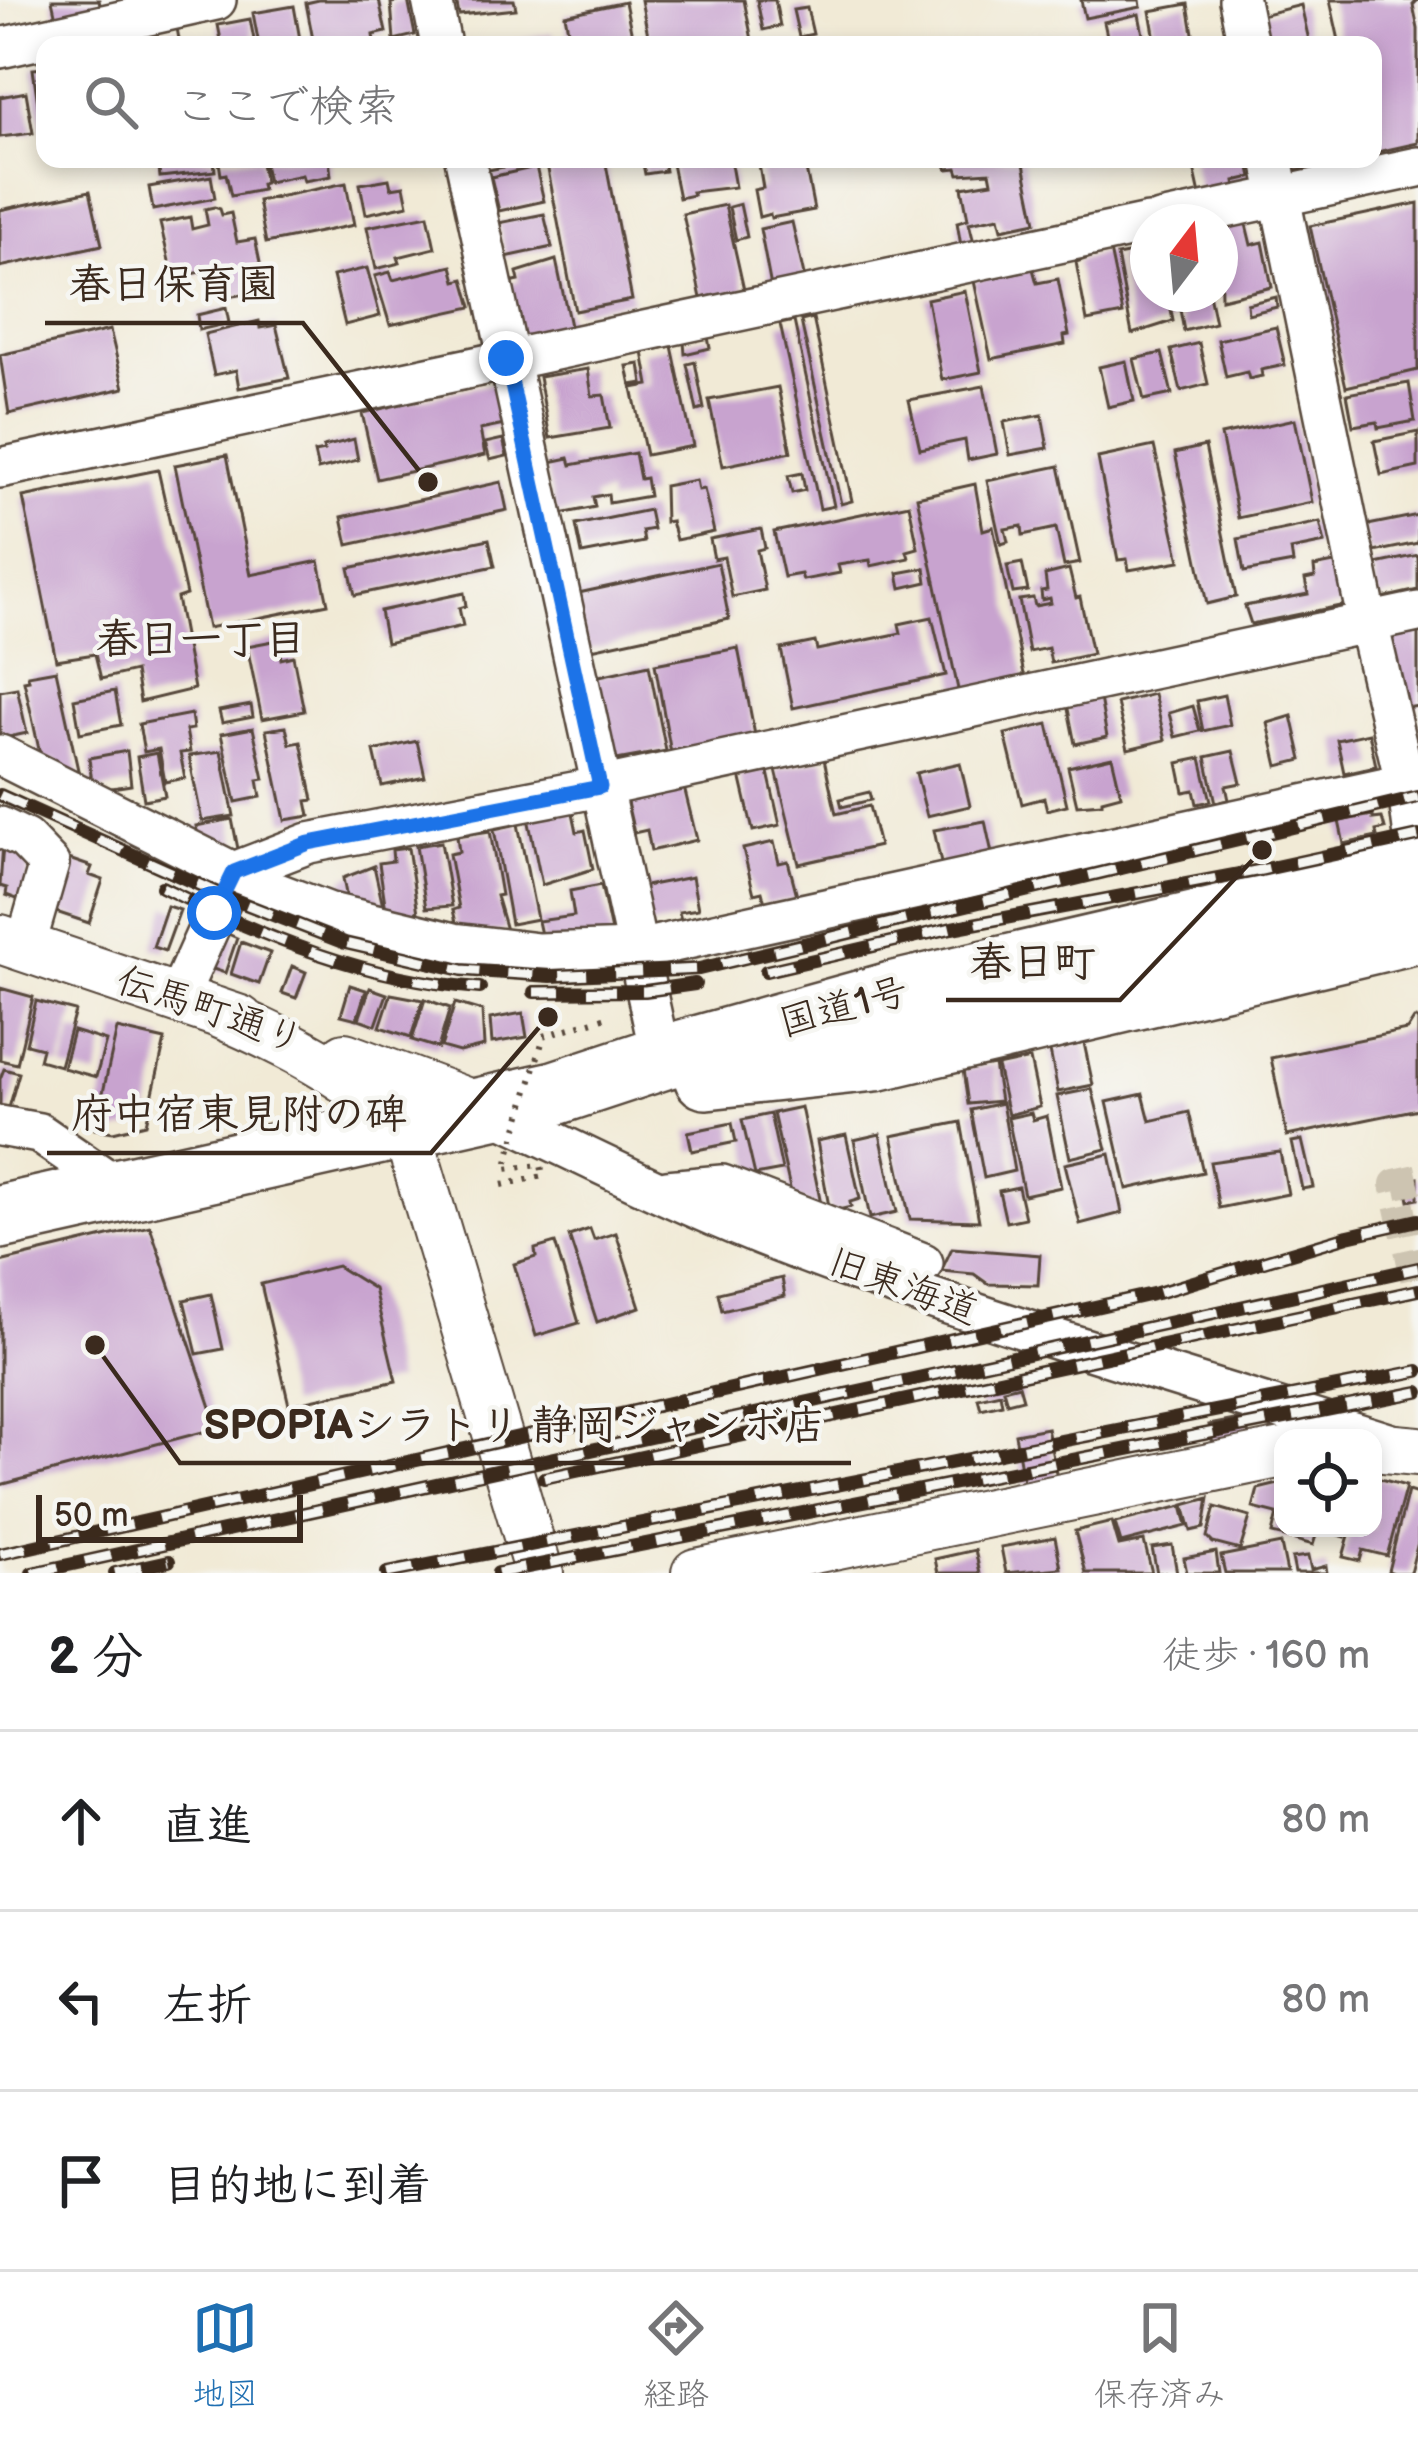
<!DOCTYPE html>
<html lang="ja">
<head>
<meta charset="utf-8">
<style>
	:root { --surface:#fff; --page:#f6f6f6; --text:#202124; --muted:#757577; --line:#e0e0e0; --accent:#1f6fb2 }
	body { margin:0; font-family:"Balsamiq Sans","Klee One",sans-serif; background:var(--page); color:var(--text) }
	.controls { position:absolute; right:36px; bottom:36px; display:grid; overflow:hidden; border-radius:24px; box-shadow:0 6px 18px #0003 }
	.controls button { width:108px; height:108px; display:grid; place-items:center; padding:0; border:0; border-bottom:3px solid var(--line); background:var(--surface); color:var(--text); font:60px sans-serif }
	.compass { position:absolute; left:1130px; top:204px; width:108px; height:108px; border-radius:50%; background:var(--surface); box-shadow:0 6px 18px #0003; rotate:16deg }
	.scale { position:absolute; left:36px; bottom:30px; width:267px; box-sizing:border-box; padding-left:12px; border:6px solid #3b2a1e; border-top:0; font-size:33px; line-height:42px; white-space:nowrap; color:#3b2a1e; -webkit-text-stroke:9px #f6f6f2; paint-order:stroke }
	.stop { position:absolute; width:36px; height:36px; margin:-27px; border:9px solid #1a73e8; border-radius:50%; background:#fff }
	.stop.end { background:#1a73e8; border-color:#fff; box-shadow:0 3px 12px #0008 }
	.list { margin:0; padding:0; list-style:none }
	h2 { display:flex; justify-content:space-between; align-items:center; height:156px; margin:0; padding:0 48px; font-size:51px }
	h2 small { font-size:39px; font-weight:400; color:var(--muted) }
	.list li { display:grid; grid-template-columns:78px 1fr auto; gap:36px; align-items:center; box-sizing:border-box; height:180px; padding:0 48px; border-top:3px solid var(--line) }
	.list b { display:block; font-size:45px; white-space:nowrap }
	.list em { font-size:39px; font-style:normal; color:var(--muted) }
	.icon { flex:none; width:66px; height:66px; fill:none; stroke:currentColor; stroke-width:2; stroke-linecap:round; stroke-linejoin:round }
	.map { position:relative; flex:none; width:1418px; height:1573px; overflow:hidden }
	.search { position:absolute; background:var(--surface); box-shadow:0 6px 18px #0003; left:36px; right:36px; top:36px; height:132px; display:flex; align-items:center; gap:30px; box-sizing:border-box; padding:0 42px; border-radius:24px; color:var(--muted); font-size:45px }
	.sheet { height:696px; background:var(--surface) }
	nav { display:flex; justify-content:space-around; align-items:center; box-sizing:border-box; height:168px; border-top:3px solid var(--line); background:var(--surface); font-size:33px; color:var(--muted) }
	nav a { display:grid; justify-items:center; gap:6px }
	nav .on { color:var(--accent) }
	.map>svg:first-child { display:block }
	.building { fill:#c8a3cf }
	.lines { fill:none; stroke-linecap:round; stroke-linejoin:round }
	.pedestrian-tunnel { stroke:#cdc4b1; stroke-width:30; stroke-dasharray:30 15; stroke-linecap:butt }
	.minor-casing { stroke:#56473a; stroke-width:44 }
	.tertiary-casing { stroke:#56473a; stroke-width:52 }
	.trunk-casing { stroke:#56473a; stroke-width:68 }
	.minor { stroke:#fff; stroke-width:39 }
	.tertiary { stroke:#fff; stroke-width:48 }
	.trunk { stroke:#fff; stroke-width:63 }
	.rail-casing { stroke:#3b2a1e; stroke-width:14 }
	.rail { stroke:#f6f6f2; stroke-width:9; stroke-dasharray:27; stroke-linecap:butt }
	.path-bridge { stroke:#56473a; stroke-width:6; stroke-dasharray:3 9; stroke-linecap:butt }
	.route { stroke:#1a73e8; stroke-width:15 }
	.labels { text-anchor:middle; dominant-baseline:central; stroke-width:9; stroke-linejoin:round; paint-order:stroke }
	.street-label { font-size:39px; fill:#3b2a1e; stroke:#f6f6f2 }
	.neighbourhood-label { font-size:42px; font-weight:bold; fill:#3b2a1e; stroke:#f6f6f2 }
	.leader { fill:none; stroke:#3b2a1e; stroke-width:4.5 }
	.callout-dot { fill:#3b2a1e; stroke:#f6f6f2; stroke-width:4.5 }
	.callout-label { font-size:42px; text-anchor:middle; font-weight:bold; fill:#3b2a1e; stroke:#f6f6f2; stroke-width:9; stroke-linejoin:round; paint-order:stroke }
</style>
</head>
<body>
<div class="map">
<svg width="1418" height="1573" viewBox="0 0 1418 1573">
	<rect width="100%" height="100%" fill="#f6f6f2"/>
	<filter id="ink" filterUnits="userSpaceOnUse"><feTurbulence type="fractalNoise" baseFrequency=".00833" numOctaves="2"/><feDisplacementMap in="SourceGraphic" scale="24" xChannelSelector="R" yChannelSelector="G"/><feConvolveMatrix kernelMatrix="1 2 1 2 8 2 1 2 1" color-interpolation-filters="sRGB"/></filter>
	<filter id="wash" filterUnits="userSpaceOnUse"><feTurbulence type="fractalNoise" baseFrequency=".004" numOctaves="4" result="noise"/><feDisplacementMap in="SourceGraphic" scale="48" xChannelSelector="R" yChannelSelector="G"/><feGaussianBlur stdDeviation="2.7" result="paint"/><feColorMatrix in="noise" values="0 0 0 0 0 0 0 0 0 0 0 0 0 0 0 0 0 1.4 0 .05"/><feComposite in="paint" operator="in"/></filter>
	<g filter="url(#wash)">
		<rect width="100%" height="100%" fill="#f1ead6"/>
		<g id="blocks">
			<!-- building -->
			<path class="building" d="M52,0H99L101,9L56,18Z
				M319,0H379L386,32L373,35L374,42L357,45H314L306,3Z
				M408,0L415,35L394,40L391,3Z
				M456,0H514L516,9L459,15Z
				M641,0H744L753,45H650Z
				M757,0H775L780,26L763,30Z
				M1081,0H1140L1141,7L1085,18Z
				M1330,0H1418L1413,5L1418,29V143L1373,153V45H1340Z
				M625,2L634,45H571L565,15Z
				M1188,4L1195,45H1156L1150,11Z
				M1301,5L1310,45H1265L1257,16Z
				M294,6L301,45H259L253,13Z
				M807,8L813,34L799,37L793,10Z
				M1139,14L1145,45H1109L1104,22Z
				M250,19L255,45H222L218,25Z
				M177,28L180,45H144L142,34Z
				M552,33L555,45H502V43Z
				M45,68V132H42L33,69Z
				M26,92L33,133L0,137V97Z
				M158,159H214L215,171L160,177Z
				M223,159H260L265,183L261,184L262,190L231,196L226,174L221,175L219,162Z
				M263,159H329L331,176L304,181L302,175L268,182Z
				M482,159H532V161L484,171Z
				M546,159H605L632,300L575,311Z
				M642,159H663L665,171L645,174Z
				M671,159H730L735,187L692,192L693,195L679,198Z
				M758,159H804L814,210L771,218L770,214L759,217L754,190L763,188Z
				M945,159H1023L1036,222L1002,229L999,217L969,223L974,243L961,246L957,222L968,219L962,187L992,182L990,172L959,174L957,168L947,169Z
				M1192,159H1248L1252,177L1235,181L1236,187L1200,195Z
				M1293,159H1338V161L1295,171Z
				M536,167L544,201L499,211L491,177Z
				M211,176L215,198L153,210L149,187Z
				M389,179L391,188L404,186L408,205L366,214L360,184Z
				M346,183L354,225L266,243L258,201Z
				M90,191L102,245L0,267V210Z
				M1418,203V370L1346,387L1310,226Z
				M740,204L747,237L736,240L729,207Z
				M725,205L744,290L701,298L683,214Z
				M214,207L220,209L222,215L231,213L237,242L255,239L266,291L226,297L220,268L173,278L160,223L190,217L192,229L208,225L205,209Z
				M544,214L552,247L506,257L499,223Z
				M428,215L435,248L398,257L400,263L376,269L367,227Z
				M1245,220L1251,245L1263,242L1272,287L1221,299L1220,226Z
				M792,222L805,280L771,287L760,229Z
				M1110,251L1123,314L1087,321L1076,262Z
				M1138,252L1141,271L1148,270V294H1168L1173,321L1132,334L1117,256Z
				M556,260L570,326L522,341L510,283L519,281L517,272Z
				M452,266L456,281L464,279L472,307L390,325L375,276L390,272L393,280Z
				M367,268L380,316L345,325L333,276Z
				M1033,269L1037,283L1058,279L1069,335L1064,336L1065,344L991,359L974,281Z
				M965,291L981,372L942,380L927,299Z
				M1198,294H1209L1215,323L1184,331L1178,299Z
				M1276,297L1277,307L1248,314L1247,304Z
				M226,308L229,323L199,330L197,315Z
				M813,318L852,501L841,504L801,321Z
				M259,321L260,328L276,325L289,378L239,388L236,370L214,375L205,334Z
				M794,321L834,506L820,509L780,324Z
				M1276,327L1285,365L1261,370L1262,376L1249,379L1247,372L1226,377L1218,340Z
				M110,330L124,388L9,414L0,355Z
				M708,337L710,348L685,354L684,342Z
				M1199,343L1208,384L1181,391L1171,350Z
				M672,346L693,446L646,455L632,388L649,385L643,352Z
				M1162,353L1172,394L1144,400L1134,359Z
				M1126,361L1134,401L1108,407L1099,367Z
				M695,362L704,409L697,411L687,364Z
				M640,364L643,383L631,385L627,366Z
				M588,369L592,396L604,395L610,428L550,438L539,377Z
				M494,383L504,425L480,430L485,455L377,479L362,413Z
				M1409,383L1415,421L1378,428L1377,422L1353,426L1347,394Z
				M984,386L997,454L968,460L965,440L920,449L909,400Z
				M778,387L791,452L723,466L709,400Z
				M1042,415L1048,448L1010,455L1004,422Z
				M1295,419L1312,502L1238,518L1221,435Z
				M1418,432V467L1381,475L1374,441Z
				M354,439L358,460L318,470L314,453L324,451L323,447Z
				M503,439L507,456L490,460L485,443Z
				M1154,446L1180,561L1129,570L1127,559L1118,560L1098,458Z
				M1205,446L1236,597L1207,604L1175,453Z
				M635,453L640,479L646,478L649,496L609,503L608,494L593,497L595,507L556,515L545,463L569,458L571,465Z
				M227,455L251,575L319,561L328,604L208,628L175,465Z
				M1059,466L1080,563L1064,566L1056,528L1023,535L1022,526L1005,529L1008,542L1001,544L987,481Z
				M158,470L186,595L177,598L194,689L140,702L135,671L101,679L95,654L56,660L23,497Z
				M802,473L805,490L792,493L788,476Z
				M696,480L698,490L704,489L714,532L676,540L671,521L665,522L664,486Z
				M501,482L507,510L348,545L342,517Z
				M975,484L983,530L993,527L1025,679L959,694L917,497Z
				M909,504L918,548L907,551L909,558L871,566L870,560L838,565L840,573L803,580L801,574L784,577L774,532Z
				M649,510L653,529L642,531L644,542L582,554L576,525Z
				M1418,515V543L1369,553L1363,526Z
				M1320,522L1325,543L1291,550L1293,563L1244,572L1238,539Z
				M761,529L765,548L757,550L765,590L732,597L724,557L714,559L710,539Z
				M489,539L495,566L355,595L349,568Z
				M1418,555V590L1378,599L1372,565Z
				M1339,562L1345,605L1251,624L1245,606L1308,594L1305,579L1315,577L1314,567Z
				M718,563L729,619L587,650L574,594Z
				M1022,563L1028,591L1013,593L1007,566Z
				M925,568L927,582L901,588L898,573Z
				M1069,569L1076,598L1080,597L1092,654L1051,663L1048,648L1029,652L1019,600L1033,598L1035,606L1051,603L1050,598L1042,600L1041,591L1047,590L1045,575Z
				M464,593L466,606L459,608L463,626L386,643L380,611Z
				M932,617L946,675L793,708L781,649L815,642L817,650L901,633L899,624Z
				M1418,625V706L1401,709L1386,631Z
				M278,640L281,659L293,656L304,711L262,719L247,646Z
				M738,648L755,735L671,753L655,664Z
				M649,665L666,751L611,761L595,677Z
				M56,670L80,779L58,771L56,760L42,763L24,681L29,680L28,675Z
				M17,688L27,733L0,739V691Z
				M115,691L121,725L80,733L74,699Z
				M1154,694L1165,740L1128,749L1117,703Z
				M1224,695L1230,725L1203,731L1197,701Z
				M1100,698L1107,737L1075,744L1067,704Z
				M251,705L253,717L222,723L219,711Z
				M1193,706L1200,731L1175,737L1169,713Z
				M191,714L193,729L186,730L190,752L180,753L185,778L165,782L159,749L144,752L139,724Z
				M1292,716L1302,760L1278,766L1268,723Z
				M1048,724L1067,805L1047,810L1044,798L1022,804L1005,734Z
				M286,727L290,744L301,742L313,800L307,801L310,816L285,820L266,730Z
				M253,728L264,779L258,780L261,797L236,802L221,734Z
				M1369,733L1376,766L1344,773L1337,740Z
				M417,741L425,777L382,786L374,751Z
				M127,751L131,785L93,791L89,758Z
				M221,751L234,816L202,821L189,756Z
				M1233,751L1241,783L1226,786L1229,800L1216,803L1206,757Z
				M157,753L165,796L144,800L137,757Z
				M1112,757L1121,795L1102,800V803L1077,805L1068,767Z
				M1201,758L1211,801L1197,804L1194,790L1184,792L1178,763Z
				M824,759L836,814L869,806L879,846L799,864L776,770Z
				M960,763L970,806L927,816L916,773Z
				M767,768L780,825L753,831L740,775Z
				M683,783L697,840L651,851L647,830L634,833L626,798Z
				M869,792L871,800L842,807L840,799Z
				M572,808L577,832L585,830L593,869L542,885L528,818Z
				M1373,815V819L1382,818L1385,829L1376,831L1377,837L1344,844L1339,821Z
				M232,819L238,849L216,853L201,849L196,826Z
				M985,821L993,858L942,868L934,830Z
				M518,824L537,919L511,924L494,829Z
				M490,831L501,895L496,896L506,930L460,939L453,910L459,908L449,854L459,852L457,836Z
				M441,842L452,906L426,908L416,846Z
				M774,842L779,863L788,861L798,899L765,903L762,892L754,894L743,849Z
				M3,844L30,855L25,902L6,895L7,888L0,886Z
				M408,848L418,913L387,917L379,863L393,861L392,850Z
				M66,858L92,867L89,875L103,880L89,923L50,910Z
				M374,866L384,911L349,910L343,878Z
				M692,877L698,909L679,912L681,920L647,927L640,887Z
				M601,885L613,941L543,944L538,921L574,916L570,891Z
				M167,906L180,910L165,951L153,947Z
				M219,930L237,938L225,973L207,967Z
				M241,942L270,953L259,984L231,974Z
				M292,966L306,972L296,998L282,993Z
				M350,985L366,990L357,1019L341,1015Z
				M0,988L33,997L17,1064L0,1060Z
				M370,988L387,994L376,1025L359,1019Z
				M391,994L423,1000L411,1037L380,1027Z
				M425,999L450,1008L438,1048L412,1040Z
				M36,1001L75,1011L60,1066L39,1060L42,1048L26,1044Z
				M455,1003L482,1011L484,1046L459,1052L441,1047Z
				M523,1013L527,1037L492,1043L490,1019Z
				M1414,1019H1418V1109L1287,1136L1271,1058L1407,1030Z
				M117,1029L165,1040L146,1124L113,1132L95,1129Z
				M73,1031L106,1041L96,1077L63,1068Z
				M1084,1043L1093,1085L1058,1092L1050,1051Z
				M1030,1059L1040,1107L1008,1115L997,1066Z
				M994,1065L1000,1101L968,1104L963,1070Z
				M4,1069L19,1073L7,1115L0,1113V1079Z
				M1092,1089L1107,1149L1070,1158L1057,1096Z
				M1143,1094L1150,1121L1189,1112L1203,1172L1127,1189L1107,1102Z
				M1002,1103L1014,1171L984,1178L971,1110Z
				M801,1107L822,1209L792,1197L773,1113Z
				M1031,1113L1033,1120L1047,1116L1061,1187L1024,1195L1008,1118Z
				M770,1114L782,1170L755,1175L742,1120Z
				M961,1122L979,1221L910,1219L892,1136Z
				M732,1123L736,1142L692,1151L688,1132Z
				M880,1134L897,1212L870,1218L854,1140Z
				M846,1135L860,1199L850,1202L851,1207L830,1212L817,1141Z
				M1302,1140L1313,1187L1302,1189L1292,1142Z
				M1280,1152L1288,1194L1219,1208L1210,1162Z
				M1110,1154L1122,1213L1080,1224L1065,1164Z
				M1418,1178V1199L1409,1201L1405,1180Z
				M1018,1187L1025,1218L1006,1222L999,1191Z
				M150,1226L218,1428L0,1485V1262Z
				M590,1229L594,1240L616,1233L640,1307L597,1322L569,1236Z
				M555,1243L579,1323L536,1336L514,1264L536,1257L535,1249Z
				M952,1248L1040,1255L1038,1285L988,1284L974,1274L941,1271Z
				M337,1266L374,1289L396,1381L289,1405L261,1284Z
				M782,1278L785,1296L722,1311L718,1293Z
				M211,1294L223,1349L197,1354L184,1300Z
				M1019,1385L1023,1399L1007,1403L1003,1389Z
				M1000,1393L1002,1404L981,1409L978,1398Z
				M1245,1418L1249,1437L1213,1444L1209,1425Z
				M1047,1428L1057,1478L1024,1485L1015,1434Z
				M1373,1477L1406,1486L1387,1556L1363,1550L1360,1561L1343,1557L1351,1528H1373Z
				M1283,1483V1528H1292L1289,1538L1272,1534L1277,1514L1253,1508L1258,1489Z
				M1408,1491L1418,1494V1542L1410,1573H1394L1388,1571Z
				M1209,1498L1204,1528L1191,1531L1184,1505Z
				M1182,1506L1187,1526L1121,1543L1115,1523Z
				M1215,1507L1250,1517L1240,1550L1213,1543L1207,1537Z
				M1112,1522L1119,1546L1144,1541L1152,1573H1086L1075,1531Z
				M1298,1528H1348L1345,1537L1318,1529L1313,1545L1295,1540Z
				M1055,1537L1061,1568L1006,1573L1001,1547Z
				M1281,1544L1287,1573H1225L1221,1556Z
				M1172,1545L1177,1573H1157L1152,1548Z
				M975,1550L980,1573H938L935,1559Z
				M1216,1552L1219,1573H1187L1184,1558Z
				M1308,1556L1311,1570L1326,1566L1327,1573H1295L1292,1558Z"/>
		</g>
	</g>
	<g filter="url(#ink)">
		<use href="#blocks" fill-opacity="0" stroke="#56473a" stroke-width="3"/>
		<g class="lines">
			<!-- pedestrian-tunnel -->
			<path class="pedestrian-tunnel" d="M1418,1179L1395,1184L1418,1291"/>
			<defs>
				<path id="minor" d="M432,0L441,45
					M1239,0L1248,45
					M0,48L216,0
					M465,159L661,1058
					M1272,159L1368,623L1409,799L1418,867
					M1160,222L1418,167
					M0,468L1148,224
					M0,755L267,889L330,913L454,943L538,953L637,950L1418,780
					M0,827L25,839L49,864L25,947
					M177,999L234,872L309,843L600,787L1418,612
					M487,1110C578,1152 668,1199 762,1236C971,1319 1189,1379 1404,1448
					M0,1126L39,1133L119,1188
					M667,1190L722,1185L923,1263"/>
				<path id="tertiary" d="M0,939L240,1020
					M214,1011C284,1041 351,1074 406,1128L539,1573
					M345,1057L487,1110
					M1373,1447L1418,1451
					M696,1573L1283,1453"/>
				<path id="trunk" d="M706,1077L875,1059L1418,931
					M0,1217L555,1093L661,1058L895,993L1418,872"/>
			</defs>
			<!-- minor casing -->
			<use href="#minor" class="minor-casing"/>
			<!-- tertiary casing -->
			<use href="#tertiary" class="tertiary-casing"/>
			<!-- trunk casing -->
			<use href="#trunk" class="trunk-casing"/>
			<!-- minor -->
			<use href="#minor" class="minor"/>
			<!-- tertiary -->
			<use href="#tertiary" class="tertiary"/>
			<!-- trunk -->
			<use href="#trunk" class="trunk"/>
			<defs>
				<path id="rail" d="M0,795L222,895L345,943L462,970L551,976L699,969L1418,797
					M162,887C263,937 366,980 480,988
					M766,971L952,928L1261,870L1418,836
					M534,992L645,991L695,984
					M544,1478L1418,1290
					M0,1554L1157,1293L1348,1236L1418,1220
					M32,1573L1418,1268
					M115,1573L169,1561
					M387,1573L1418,1371
					M498,1573L1418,1392"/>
			</defs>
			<!-- rail casing -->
			<use href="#rail" class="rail-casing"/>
			<!-- rail -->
			<use href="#rail" class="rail"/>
			<!-- path-bridge -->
			<path class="path-bridge" d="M502,1185L543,1176L541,1165L505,1169L544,1036L607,1017"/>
		</g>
	</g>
	<g class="lines" filter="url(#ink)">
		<!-- route -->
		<path class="route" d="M214,913L234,872L309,843L600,787L506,358"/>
	</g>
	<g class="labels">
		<!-- street labels -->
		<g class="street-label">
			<text transform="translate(844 1008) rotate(-15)">国道1号</text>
			<text transform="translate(210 1011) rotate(19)">伝馬町通り</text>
			<text transform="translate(903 1287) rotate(20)">旧東海道</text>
		</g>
		<!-- neighbourhood labels -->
		<g class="neighbourhood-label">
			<text x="201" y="640">春日一丁目</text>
		</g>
	</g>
	<!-- callouts -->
	<path class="leader" d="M428 482L303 323H45M1262 850L1120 1000H946M548 1017L431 1153H47M95 1345L180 1463H851"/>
	<g class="callout-dot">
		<circle cx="428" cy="482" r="12"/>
		<circle cx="1262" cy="850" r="12"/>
		<circle cx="548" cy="1017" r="12"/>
		<circle cx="95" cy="1345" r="12"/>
	</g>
	<g class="callout-label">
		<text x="174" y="298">春日保育園</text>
		<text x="1033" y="976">春日町</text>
		<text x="239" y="1128">府中宿東見附の碑</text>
		<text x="515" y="1439">SPOPIAシラトリ 静岡ジャンボ店</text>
	</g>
</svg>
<div class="controls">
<button><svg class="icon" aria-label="locate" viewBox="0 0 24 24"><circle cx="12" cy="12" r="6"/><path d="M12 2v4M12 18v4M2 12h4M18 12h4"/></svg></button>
</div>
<svg class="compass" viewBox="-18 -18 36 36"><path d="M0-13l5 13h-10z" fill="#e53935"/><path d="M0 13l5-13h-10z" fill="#757577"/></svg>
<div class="scale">50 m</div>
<div class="stop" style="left:214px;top:913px"></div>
<div class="stop end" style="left:506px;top:358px"></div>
<div class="search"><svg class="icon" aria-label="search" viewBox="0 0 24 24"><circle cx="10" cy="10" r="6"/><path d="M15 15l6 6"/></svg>ここで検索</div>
</div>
<section class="sheet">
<h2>2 分<small>徒歩 · 160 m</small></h2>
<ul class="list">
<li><svg class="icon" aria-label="ahead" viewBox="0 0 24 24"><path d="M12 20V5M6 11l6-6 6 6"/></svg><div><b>直進</b></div><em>80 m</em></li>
<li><svg class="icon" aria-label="left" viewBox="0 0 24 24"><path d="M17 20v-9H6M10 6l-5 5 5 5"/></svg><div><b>左折</b></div><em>80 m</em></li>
<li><svg class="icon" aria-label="arrive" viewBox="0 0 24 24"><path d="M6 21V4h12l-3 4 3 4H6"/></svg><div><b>目的地に到着</b></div></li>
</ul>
</section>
<nav>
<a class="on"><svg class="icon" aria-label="map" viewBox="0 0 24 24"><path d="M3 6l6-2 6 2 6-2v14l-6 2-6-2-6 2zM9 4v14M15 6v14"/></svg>地図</a>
<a><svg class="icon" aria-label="directions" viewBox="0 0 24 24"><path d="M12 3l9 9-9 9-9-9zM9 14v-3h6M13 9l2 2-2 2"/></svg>経路</a>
<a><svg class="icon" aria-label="saved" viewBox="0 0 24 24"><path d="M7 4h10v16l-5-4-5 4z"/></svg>保存済み</a>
</nav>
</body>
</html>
